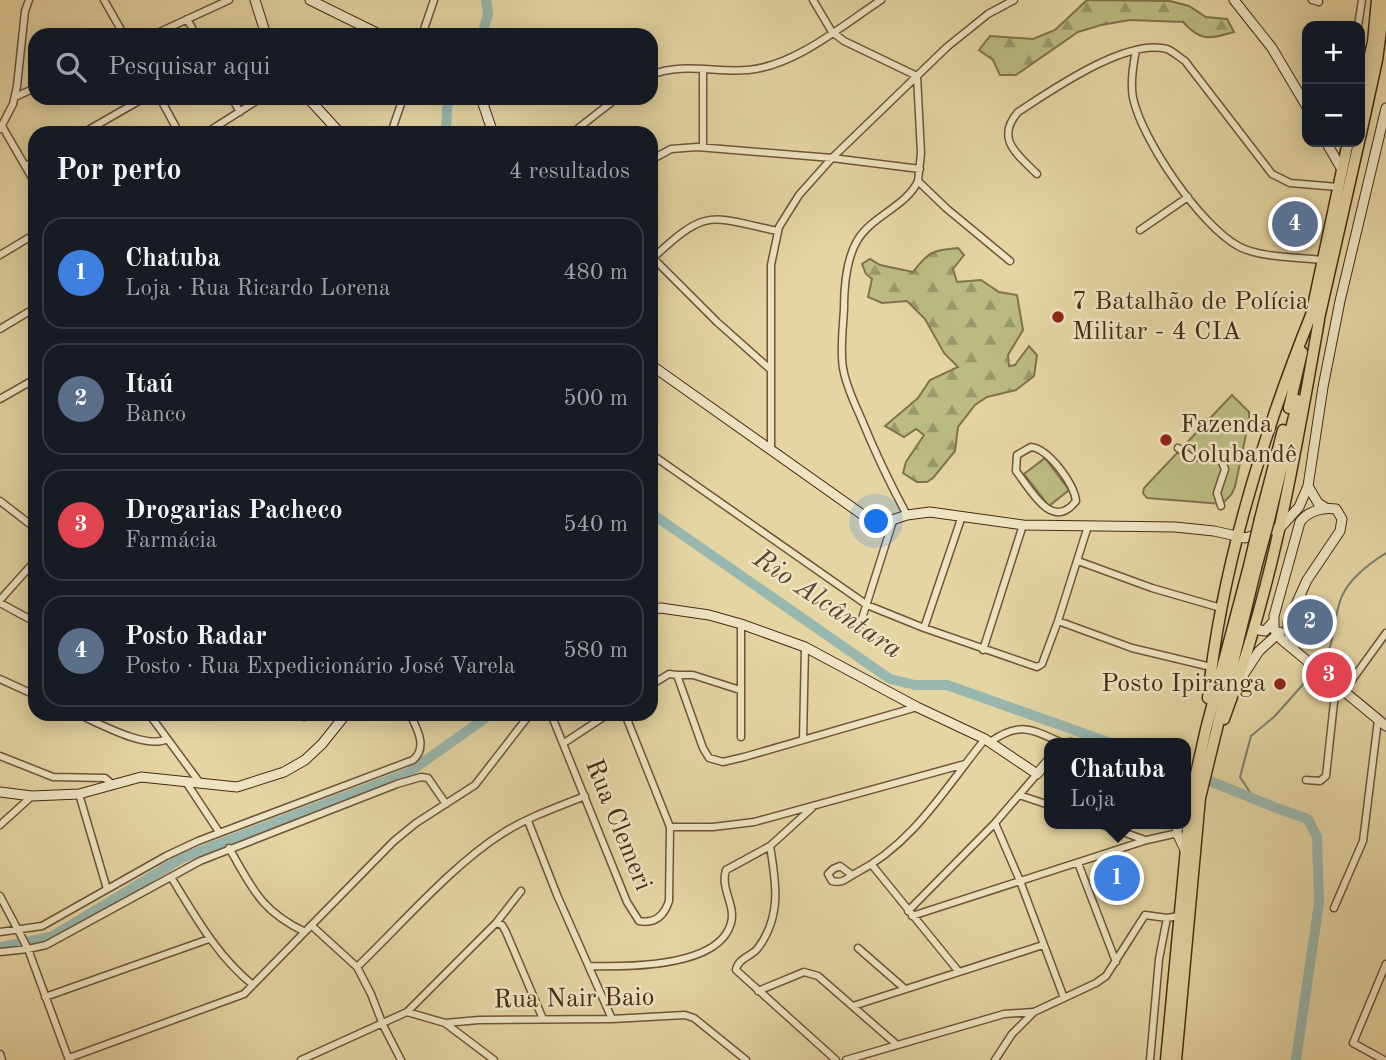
<!DOCTYPE html>
<html lang="pt">
<head>
<meta charset="utf-8">
<style>
	:root { --surface:#171b24; --page:#242831; --text:#f1f3f6; --muted:#9ea1a6; --line:#363941; --accent:#7c3aed }
	body { margin:0; font-family:"Old Standard TT",serif; background:var(--page); color:var(--text) }
	.controls { position:absolute; right:21px; top:21px; display:grid; overflow:hidden; border-radius:14px; box-shadow:0 4px 18px #0003 }
	.controls button { width:63px; height:63px; display:grid; place-items:center; padding:0; border:0; border-bottom:2px solid var(--line); background:var(--surface); color:var(--text); font:35px sans-serif }
	.you { position:absolute; left:877px; top:522px; width:24px; height:24px; margin:-18px; border:5px solid #fff; border-radius:50%; background:#1a73e8; box-shadow:0 0 0 10px #1a73e833 }
	.badge { display:grid; place-items:center; width:46px; height:46px; border-radius:50%; background:var(--accent); color:#fff; font-size:23px; font-weight:700 }
	.pin { position:absolute; translate:-50% -50%; border:4px solid #fff; box-shadow:0 2px 7px #0006 }
	.popup { position:absolute; left:1044px; top:738px; width:147px; height:91px; box-sizing:border-box; display:grid; place-content:center; border-radius:14px; background:var(--surface); filter:drop-shadow(0 2px 5px #0005); font-size:23px; white-space:nowrap; color:var(--muted) }
	.popup b { font-size:26px; color:var(--text) }
	.popup::after { content:''; position:absolute; left:50%; top:100%; margin-left:-14px; border:14px solid transparent; border-top-color:var(--surface) }
	.list { margin:0; padding:0; list-style:none }
	h2 { display:flex; justify-content:space-between; align-items:center; height:91px; margin:0; padding:0 28px; font-size:30px }
	h2 small { font-size:23px; font-weight:400; color:var(--muted) }
	.list li { display:grid; grid-template-columns:46px 1fr auto; gap:21px; align-items:center; box-sizing:border-box; height:112px; margin:0 14px 14px; padding:0 14px; border:2px solid var(--line); border-radius:21px }
	.list b { display:block; font-size:26px; white-space:nowrap }
	.list p { margin:0; font-size:23px; white-space:nowrap; color:var(--muted) }
	.list em { font-size:23px; font-style:normal; color:var(--muted) }
	.icon { flex:none; width:38px; height:38px; fill:none; stroke:currentColor; stroke-width:2; stroke-linecap:round; stroke-linejoin:round }
	.map { position:relative; flex:none; width:1386px; height:1060px; overflow:hidden }
	.search { position:absolute; background:var(--surface); box-shadow:0 4px 18px #0003; left:28px; top:28px; width:630px; height:77px; display:flex; align-items:center; gap:18px; box-sizing:border-box; padding:0 24px; border-radius:21px; color:var(--muted); font-size:26px }
	.panel { position:absolute; background:var(--surface); box-shadow:0 4px 18px #0003; left:28px; top:126px; width:630px; height:595px; border-radius:21px }
	.map>svg:first-child { display:block }
	.green { fill:#babc82; stroke:#80734b; stroke-width:2 }
	.forest { fill:url(#forest-firs); stroke:#80734b; stroke-width:2 }
	.lines { fill:none; stroke-linecap:round; stroke-linejoin:round }
	.stream { stroke:#787f70; stroke-width:2 }
	.river { stroke:#98b7ae; stroke-width:10 }
	.street-casing { stroke:#6e5538; stroke-width:9 }
	.secondary-casing { stroke:#472a14; stroke-width:11 }
	.highway-casing { stroke:#472a14; stroke-width:13 }
	.street { stroke:#eee4c3; stroke-width:6 }
	.secondary { stroke:#eee4c3; stroke-width:9 }
	.highway { stroke:#e5d5a3; stroke-width:10 }
	.highway-bridge-casing { stroke:#472a14; stroke-width:13; stroke-linecap:butt }
	.highway-bridge { stroke:#e5d5a3; stroke-width:10 }
	.poi-dot { fill:#8f2418; stroke:#eee4c3; stroke-width:2.5 }
	.labels { text-anchor:middle; dominant-baseline:central; stroke-width:5; stroke-linejoin:round; paint-order:stroke }
	.poi-label { font-size:26px; fill:#472a14; stroke:#eee4c3; text-anchor:start }
	.street-label { font-size:26px; fill:#472a14; stroke:#eee4c3 }
	.water-label { font-size:28px; font-style:italic; fill:#574633; stroke:#eee4c3 }
</style>
</head>
<body>
<div class="map">
<svg width="1386" height="1060" viewBox="0 0 1386 1060">
	<defs>
		<pattern id="forest-firs" width="22" height="20" patternUnits="userSpaceOnUse" patternTransform="scale(1.75)"><rect width="22" height="20" fill="#babc82"/><path d="M5 1l3.5 6h-7zM16 11l3.5 6h-7z" fill="#999969"/></pattern>
	</defs>
	<rect width="100%" height="100%" fill="#e5d5a3"/>
	<filter id="stains"><feTurbulence type="fractalNoise" baseFrequency=".00286" numOctaves="4"/><feColorMatrix values="0 0 0 0 .2 0 0 0 0 .09 0 0 0 0 .02 0 0 0 .5 -.17"/></filter>
	<radialGradient id="worn" r=".72"><stop offset=".6" stop-color="#630" stop-opacity="0"/><stop offset="1" stop-color="#630" stop-opacity=".3"/></radialGradient>
	<!-- green -->
	<path class="green" d="M1232,395L1249,412V420L1235,487L1231,495L1222,504L1147,498L1143,493L1144,488Z
		M1045,458L1069,490L1049,506L1024,474Z"/>
	<!-- forest -->
	<path class="forest" d="M1087,0L1170,1L1189,6L1206,17L1227,19L1234,32C1210,39 1201,42 1183,22L1130,20L1101,25L1078,32L1016,75H1000L993,60L979,50L990,36L1033,39L1055,30Z
		M958,248L964,255L953,269L957,282L981,280L999,292L1017,295L1023,330L1008,355L1009,366L1015,365L1029,346L1037,355L1034,376L1016,390L987,397L975,405L958,427L955,451L933,478L927,482H917L903,473L906,462L924,435L916,429L904,437L885,426L918,398L930,380L958,367L944,353L925,319L907,301L882,303L868,297L872,279L866,274L862,264L870,259L880,265L913,272C928,252 933,250 958,248Z"/>
	<g class="lines">
		<!-- stream -->
		<path class="stream" d="M1320,665C1337,645 1332,618 1342,596C1350,578 1370,563 1386,553
			M1253,797L1240,777L1251,736L1275,716L1314,672"/>
		<!-- river -->
		<path class="river" d="M482,35L488,14L486,0
			M446,133L447,108L450,98
			M651,513L890,679L915,685H947L1111,743
			M1185,771L1279,809L1308,819L1317,837L1319,903L1296,1060
			M0,947L51,937L182,858L408,773L484,719L487,714"/>
		<defs>
			<path id="street" d="M104,0L124,35
				M813,0L832,32L844,41L917,76
				M1312,0L1319,2
				M187,19L196,35
				M1358,26L1362,0
				M153,35L229,0
				M422,35L434,0
				M1136,50C1133,65 1130,82 1133,98C1142,140 1200,225 1238,246C1259,258 1299,257 1323,260
				M651,75C681,62 717,73 748,70C795,66 843,25 881,0
				M917,76L921,153L918,181L946,208L1010,261
				M15,97L35,88
				M160,98L179,133
				M232,98L240,112
				M2,126L35,183
				M0,129L13,104L17,86L25,11L29,0
				M83,133L144,98
				M206,133L261,98
				M323,133L334,127
				M391,133L403,98
				M572,133L617,98
				M703,147V69
				M651,160L671,149L697,147L832,158L920,169
				M25,166L35,161
				M1037,174C1017,154 995,139 1018,112C1052,90 1126,38 1167,49C1174,52 1179,57 1185,61L1272,174L1290,183L1338,187
				M1140,230L1188,197
				M0,255L35,234
				M651,256L717,322L770,369
				M653,258C707,208 708,216 777,231
				M0,329L35,308
				M0,399L35,379
				M34,446L35,447
				M1031,447C1049,449 1074,484 1076,501C1052,532 1031,490 1016,471L1017,455Z
				M1178,448L1192,458L1213,454L1219,456L1225,469L1217,493L1221,506
				M771,449V265L779,227L799,195L832,158L947,47L988,14L1014,0
				M651,454L867,605L924,628L1037,667L1042,664L1058,621L1088,526
				M0,501L35,528
				M907,515C890,484 875,452 861,418C854,402 846,386 843,368C840,349 843,328 844,309C844,287 846,260 857,241C871,216 906,207 918,181
				M1078,561L1152,588L1221,608
				M0,600L35,561
				M0,603L35,622
				M1058,621L1132,648L1211,667
				M741,624V737
				M859,628L893,521
				M924,628L962,516
				M983,650L1023,525
				M677,675H693L740,690
				M0,679L35,695
				M651,685L669,674L677,675L703,748L709,758L723,762L744,757L917,707
				M1344,691L1386,633
				M78,714C98,723 147,750 167,739
				M149,714L200,783
				M298,714L304,717L311,714
				M551,714L627,902L639,921C655,924 664,916 669,901L670,827
				M625,714L670,827H713L754,822L965,764
				M803,740L805,647
				M990,742C1020,721 1031,729 1062,743
				M564,743L608,714
				M0,756L53,777L105,778L112,784
				M1306,780L1320,781L1326,776L1336,684
				M186,782L219,832
				M79,794L107,889
				M1019,795L1049,805
				M528,821L557,895L612,1019
				M995,823L1020,881L1064,998
				M1100,824L1145,840
				M0,825L32,796
				M770,846C776,882 782,916 758,948C751,957 738,958 736,970L836,1060
				M229,848C253,889 260,910 305,932
				M1078,863L1116,962
				M872,865L959,972
				M852,875L840,866L833,869L828,874L832,881C844,884 846,878 856,873C913,844 946,787 985,739
				M171,877C195,916 217,956 253,985
				M0,896L28,949L69,1060
				M1334,908L1363,841L1378,720
				M908,911L995,823L1037,774
				M912,916L1147,840L1178,833
				M496,923L521,891
				M312,926L357,967L371,994L383,1025L401,1060
				M0,932L42,926L166,856L198,841L413,760C428,747 417,729 410,714
				M858,948L905,989
				M0,952L28,949L46,945L200,861L397,784L421,777L428,778L446,804
				M589,966C626,967 719,968 731,923C736,905 720,889 726,870L770,846L813,807
				M357,967C401,925 452,865 503,833C528,817 558,807 585,796
				M758,991L804,972L818,976L896,1044
				M45,997L209,939
				M853,1006L1043,945
				M407,1012L445,1023L494,1060
				M445,1023L479,1020L612,1019L685,1015L694,1018L746,1060
				M0,1054L2,1060
				M69,1058L244,994L394,841L416,823L475,785L530,714
				M301,1060L407,1012L496,923L502,925L506,932L543,1019
				M846,1060L1004,1014L1033,1012
				M995,1060L1012,1034L1034,1012L1096,983L1106,976L1145,915L1167,918L1179,916
				M1150,1060L1159,959L1167,918
				M1384,1060L1353,1043L1386,964"/>
			<path id="secondary" d="M255,0L266,35
				M310,0L381,35
				M1234,0L1272,48L1307,107
				M308,98L340,133
				M481,98L493,133
				M1326,142L1341,168
				M651,365L870,520L883,523L907,515L930,512L1023,525L1175,527L1214,531L1245,538L1281,527L1299,507L1308,486L1323,387L1340,301L1386,108
				M1308,486L1318,503L1326,508
				M651,609L661,608L709,615L741,624L805,647L917,707L985,739L1037,774L1049,760
				M1255,626L1259,630L1265,631L1273,622
				M1294,647L1288,631V622L1307,580L1340,531L1342,519L1336,509C1323,507 1308,511 1300,522L1274,616V629L1282,640L1386,726
				M1242,677L1259,651L1280,632
				M1070,743H1071
				M0,792L32,796L79,794L141,777L237,787L284,772L305,760L322,744L346,714
				M1178,824L1177,833L1185,850"/>
			<path id="highway" d="M1360,98L1373,42L1377,0
				M1360,138L1377,60L1385,0
				M1310,320L1348,142
				M1318,323L1359,142
				M1289,408L1302,352
				M1260,519L1283,430
				M1269,520L1298,400
				M1208,698C1221,569 1263,435 1311,315
				M1224,719C1273,589 1295,456 1319,320
				M1166,1060L1191,796L1206,729L1249,566
				M1176,1060L1200,798L1256,568"/>
		</defs>
		<!-- street casing -->
		<use href="#street" class="street-casing"/>
		<!-- secondary casing -->
		<use href="#secondary" class="secondary-casing"/>
		<!-- highway casing -->
		<use href="#highway" class="highway-casing"/>
		<!-- street -->
		<use href="#street" class="street"/>
		<!-- secondary -->
		<use href="#secondary" class="secondary"/>
		<!-- highway -->
		<use href="#highway" class="highway"/>
		<defs>
			<path id="highway-bridge" d="M1249,566L1260,519
				M1256,568L1269,520"/>
		</defs>
		<!-- highway-bridge casing -->
		<use href="#highway-bridge" class="highway-bridge-casing"/>
		<!-- highway-bridge -->
		<use href="#highway-bridge" class="highway-bridge"/>
	</g>
	<!-- markers -->
	<g class="poi-dot">
		<circle cx="1058" cy="317" r="7"/>
		<circle cx="1166" cy="440" r="7"/>
		<circle cx="1280" cy="684" r="7"/>
	</g>
	<g class="labels">
		<!-- poi labels -->
		<g class="poi-label">
			<text x="1072" y="302">7 Batalhão de Polícia<tspan x="1072" dy="30">Militar - 4 CIA</tspan></text>
			<text x="1180" y="425">Fazenda<tspan x="1180" dy="30">Colubandê</tspan></text>
			<text x="1266" y="684" text-anchor="end">Posto Ipiranga</text>
		</g>
		<!-- street labels -->
		<g class="street-label">
			<text transform="translate(618 825) rotate(68)">Rua Clemeri</text>
			<text transform="translate(574 999) rotate(-1)">Rua Nair Baio</text>
		</g>
		<!-- water labels -->
		<g class="water-label">
			<text transform="translate(827 605) rotate(34)">Rio Alcântara</text>
		</g>
	</g>
	<rect width="100%" height="100%" filter="url(#stains)"/>
	<rect width="100%" height="100%" fill="url(#worn)"/>
</svg>
<div class="controls">
<button>+</button>
<button>−</button>
</div>
<div class="you"></div>
<div class="pin badge" style="left:1117px;top:878px;background:#3f7fe0">1</div>
<div class="popup"><b>Chatuba</b>Loja</div>
<div class="pin badge" style="left:1310px;top:622px;background:#5c6f8a">2</div>
<div class="pin badge" style="left:1329px;top:675px;background:#e0444e">3</div>
<div class="pin badge" style="left:1295px;top:224px;background:#5c6f8a">4</div>
<div class="search"><svg class="icon" aria-label="search" viewBox="0 0 24 24"><circle cx="10" cy="10" r="6"/><path d="M15 15l6 6"/></svg>Pesquisar aqui</div>
<section class="panel">
<h2>Por perto<small>4 resultados</small></h2>
<ul class="list">
<li><span class="badge" style="background:#3f7fe0">1</span><div><b>Chatuba</b><p>Loja · Rua Ricardo Lorena</p></div><em>480 m</em></li>
<li><span class="badge" style="background:#5c6f8a">2</span><div><b>Itaú</b><p>Banco</p></div><em>500 m</em></li>
<li><span class="badge" style="background:#e0444e">3</span><div><b>Drogarias Pacheco</b><p>Farmácia</p></div><em>540 m</em></li>
<li><span class="badge" style="background:#5c6f8a">4</span><div><b>Posto Radar</b><p>Posto · Rua Expedicionário José Varela</p></div><em>580 m</em></li>
</ul>
</section>
</div>
</body>
</html>
